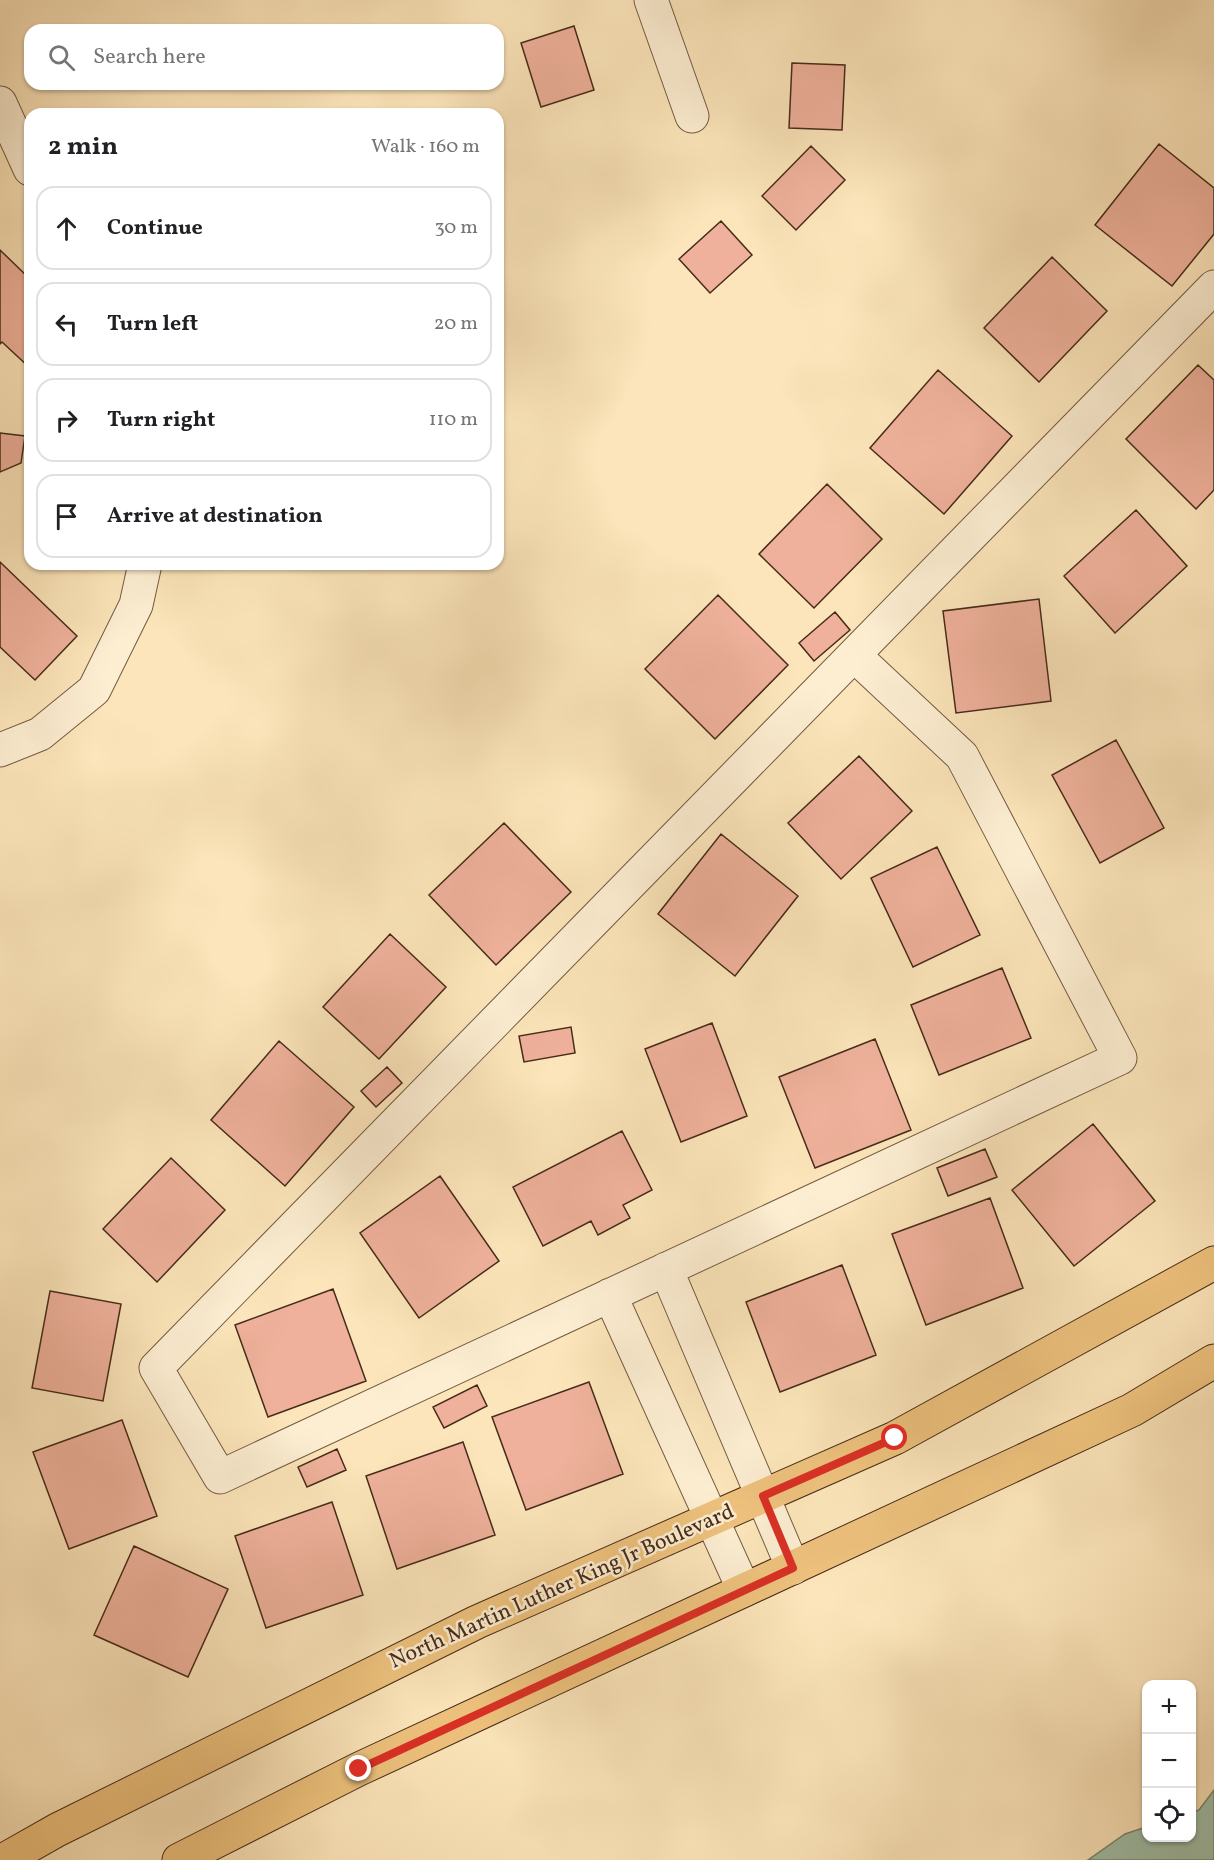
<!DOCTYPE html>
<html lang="en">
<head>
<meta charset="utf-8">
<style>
	:root { --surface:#fff; --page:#f6f6f6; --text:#202124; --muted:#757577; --line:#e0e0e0 }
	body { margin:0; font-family:Vollkorn,serif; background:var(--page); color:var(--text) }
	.controls { position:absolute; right:18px; bottom:18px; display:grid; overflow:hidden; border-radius:12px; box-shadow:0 2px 4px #0004 }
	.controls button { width:54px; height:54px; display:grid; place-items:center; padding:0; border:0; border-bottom:2px solid var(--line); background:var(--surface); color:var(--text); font:30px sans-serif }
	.stop { position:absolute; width:18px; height:18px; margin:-14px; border:4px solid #d93025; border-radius:50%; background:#fff }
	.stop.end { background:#d93025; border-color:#fff; box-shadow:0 2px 6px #0008 }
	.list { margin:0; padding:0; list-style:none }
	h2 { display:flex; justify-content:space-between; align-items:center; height:78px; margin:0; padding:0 24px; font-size:26px }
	h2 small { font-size:20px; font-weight:400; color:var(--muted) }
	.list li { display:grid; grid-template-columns:39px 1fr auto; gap:18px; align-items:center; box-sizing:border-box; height:84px; margin:0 12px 12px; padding:0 12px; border:2px solid var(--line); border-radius:18px }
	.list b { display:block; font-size:22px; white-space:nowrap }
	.list em { font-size:20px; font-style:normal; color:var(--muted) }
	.icon { flex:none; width:33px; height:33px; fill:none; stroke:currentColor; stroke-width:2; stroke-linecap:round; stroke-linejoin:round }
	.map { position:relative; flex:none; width:1214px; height:1860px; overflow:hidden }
	.search { position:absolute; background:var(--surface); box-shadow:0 2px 4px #0004; left:24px; top:24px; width:480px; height:66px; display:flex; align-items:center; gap:15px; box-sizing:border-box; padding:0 21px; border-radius:18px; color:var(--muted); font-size:22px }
	.panel { position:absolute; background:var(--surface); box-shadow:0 2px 4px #0004; left:24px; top:108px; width:480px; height:462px; border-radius:18px }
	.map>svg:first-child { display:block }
	.water { fill:#a0c0aa; stroke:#7c8470; stroke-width:1.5 }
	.building { fill:#efb19b; stroke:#462b19; stroke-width:1.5 }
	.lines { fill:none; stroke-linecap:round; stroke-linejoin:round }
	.minor-casing { stroke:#745a41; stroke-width:35 }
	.major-casing { stroke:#462b19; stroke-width:35 }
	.minor { stroke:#fdeed2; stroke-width:33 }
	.major { stroke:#eec27d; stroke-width:33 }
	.route { stroke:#d93025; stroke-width:8 }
	.labels { text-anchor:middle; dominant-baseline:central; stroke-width:5; stroke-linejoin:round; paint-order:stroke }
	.street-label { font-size:22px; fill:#462b19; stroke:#fdeed2 }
</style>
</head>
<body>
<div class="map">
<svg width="1214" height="1860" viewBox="0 0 1214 1860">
	<rect width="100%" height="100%" fill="#fce5ba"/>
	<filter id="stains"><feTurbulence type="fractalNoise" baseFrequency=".00333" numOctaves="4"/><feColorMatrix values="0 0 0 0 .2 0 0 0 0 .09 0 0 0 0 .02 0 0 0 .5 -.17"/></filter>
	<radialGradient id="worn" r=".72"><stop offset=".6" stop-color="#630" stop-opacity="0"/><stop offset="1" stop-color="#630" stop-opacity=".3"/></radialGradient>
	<!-- water -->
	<path class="water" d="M1214,1790V1860H1088L1125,1834L1146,1827V1838H1192V1812L1199,1810Z"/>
	<!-- building -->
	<path class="building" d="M574,26L594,90L541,107L521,43Z
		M792,63L845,65L842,130L789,128Z
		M1159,144L1214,188V234L1172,286L1095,225Z
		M811,146L845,180L796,230L762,196Z
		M721,221L752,255L710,293L679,259Z
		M0,250L30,279V368L2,342L0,344Z
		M1052,257L1107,311L1039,382L984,328Z
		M1198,365L1214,380V490L1196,509L1126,439Z
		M938,370L1012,436L944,514L870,448Z
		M0,433L25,436L21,463L0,472Z
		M827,484L882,539L814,608L759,554Z
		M1136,510L1187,566L1115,633L1064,576Z
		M0,562L77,636L35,680L0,647Z
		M718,595L788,665L715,739L645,669Z
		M1039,599L1051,701L956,713L943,611Z
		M835,612L850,630L814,661L799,643Z
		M1116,740L1164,828L1100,863L1052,775Z
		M859,756L912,811L841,879L788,823Z
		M504,823L571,892L496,965L429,895Z
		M721,834L798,896L735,976L658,914Z
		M937,847L980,935L913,967L871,878Z
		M390,934L446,987L379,1059L323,1007Z
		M1002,968L1031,1038L939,1075L911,1005Z
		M712,1023L747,1116L681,1142L645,1049Z
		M571,1027L575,1053L524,1062L519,1036Z
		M875,1039L911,1130L815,1168L779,1077Z
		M279,1041L354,1107L285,1186L211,1120Z
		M387,1067L402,1083L376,1107L361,1091Z
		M1093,1124L1155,1201L1074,1266L1012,1190Z
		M622,1131L652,1190L623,1205L630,1218L598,1235L591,1221L543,1246L513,1187Z
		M985,1149L997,1177L948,1196L937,1168Z
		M171,1158L225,1210L157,1282L103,1229Z
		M440,1176L499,1261L419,1318L360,1233Z
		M990,1198L1023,1288L926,1325L892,1234Z
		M842,1265L876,1355L780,1392L746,1302Z
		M333,1289L366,1381L268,1417L235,1325Z
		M50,1291L121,1304L103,1401L32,1388Z
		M589,1382L623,1474L526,1510L492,1417Z
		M477,1385L487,1406L444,1428L433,1407Z
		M122,1420L157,1516L69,1549L33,1452Z
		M463,1442L495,1535L397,1569L366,1476Z
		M337,1449L346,1470L307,1487L298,1467Z
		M332,1502L363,1595L266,1628L235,1536Z
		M134,1546L228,1589L188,1677L94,1635Z"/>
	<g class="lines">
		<defs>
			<path id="minor" d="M651,0L692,116
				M0,103L30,169
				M854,655L962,756L1120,1058L220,1477L156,1368L1214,287
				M0,750L40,734L94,690L136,605L145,564
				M666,1269L793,1568
				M610,1295L744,1590"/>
			<path id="major" d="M4,1860L57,1830L477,1622L895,1438L1214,1263
				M179,1860L359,1769L1132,1410L1214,1361"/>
		</defs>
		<!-- minor casing -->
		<use href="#minor" class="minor-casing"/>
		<!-- major casing -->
		<use href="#major" class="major-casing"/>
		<!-- minor -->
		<use href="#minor" class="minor"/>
		<!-- major -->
		<use href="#major" class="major"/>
	</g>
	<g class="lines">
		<!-- route -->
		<path class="route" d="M359,1769L793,1568L763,1496L895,1438"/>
	</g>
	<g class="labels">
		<!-- street labels -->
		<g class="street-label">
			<text transform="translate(562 1587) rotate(-24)">North Martin Luther King Jr Boulevard</text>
		</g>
	</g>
	<rect width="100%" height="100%" filter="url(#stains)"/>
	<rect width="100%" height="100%" fill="url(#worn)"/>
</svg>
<div class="controls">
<button>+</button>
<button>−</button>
<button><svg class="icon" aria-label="locate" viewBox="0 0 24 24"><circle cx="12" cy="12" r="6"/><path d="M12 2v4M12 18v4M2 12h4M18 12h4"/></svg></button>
</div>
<div class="stop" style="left:895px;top:1438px"></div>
<div class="stop end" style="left:359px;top:1769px"></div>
<div class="search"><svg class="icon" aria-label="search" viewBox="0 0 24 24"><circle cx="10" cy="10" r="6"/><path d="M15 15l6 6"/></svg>Search here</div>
<section class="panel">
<h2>2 min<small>Walk · 160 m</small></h2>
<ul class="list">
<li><svg class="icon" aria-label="ahead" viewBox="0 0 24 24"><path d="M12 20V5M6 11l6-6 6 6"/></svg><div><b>Continue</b></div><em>30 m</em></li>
<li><svg class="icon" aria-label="left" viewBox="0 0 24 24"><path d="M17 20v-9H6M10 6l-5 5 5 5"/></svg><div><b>Turn left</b></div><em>20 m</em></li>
<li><svg class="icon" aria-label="right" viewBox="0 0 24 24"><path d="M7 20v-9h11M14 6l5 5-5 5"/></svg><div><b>Turn right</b></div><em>110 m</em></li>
<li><svg class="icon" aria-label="arrive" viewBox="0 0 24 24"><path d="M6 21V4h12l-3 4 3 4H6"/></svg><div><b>Arrive at destination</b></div></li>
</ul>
</section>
</div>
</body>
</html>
